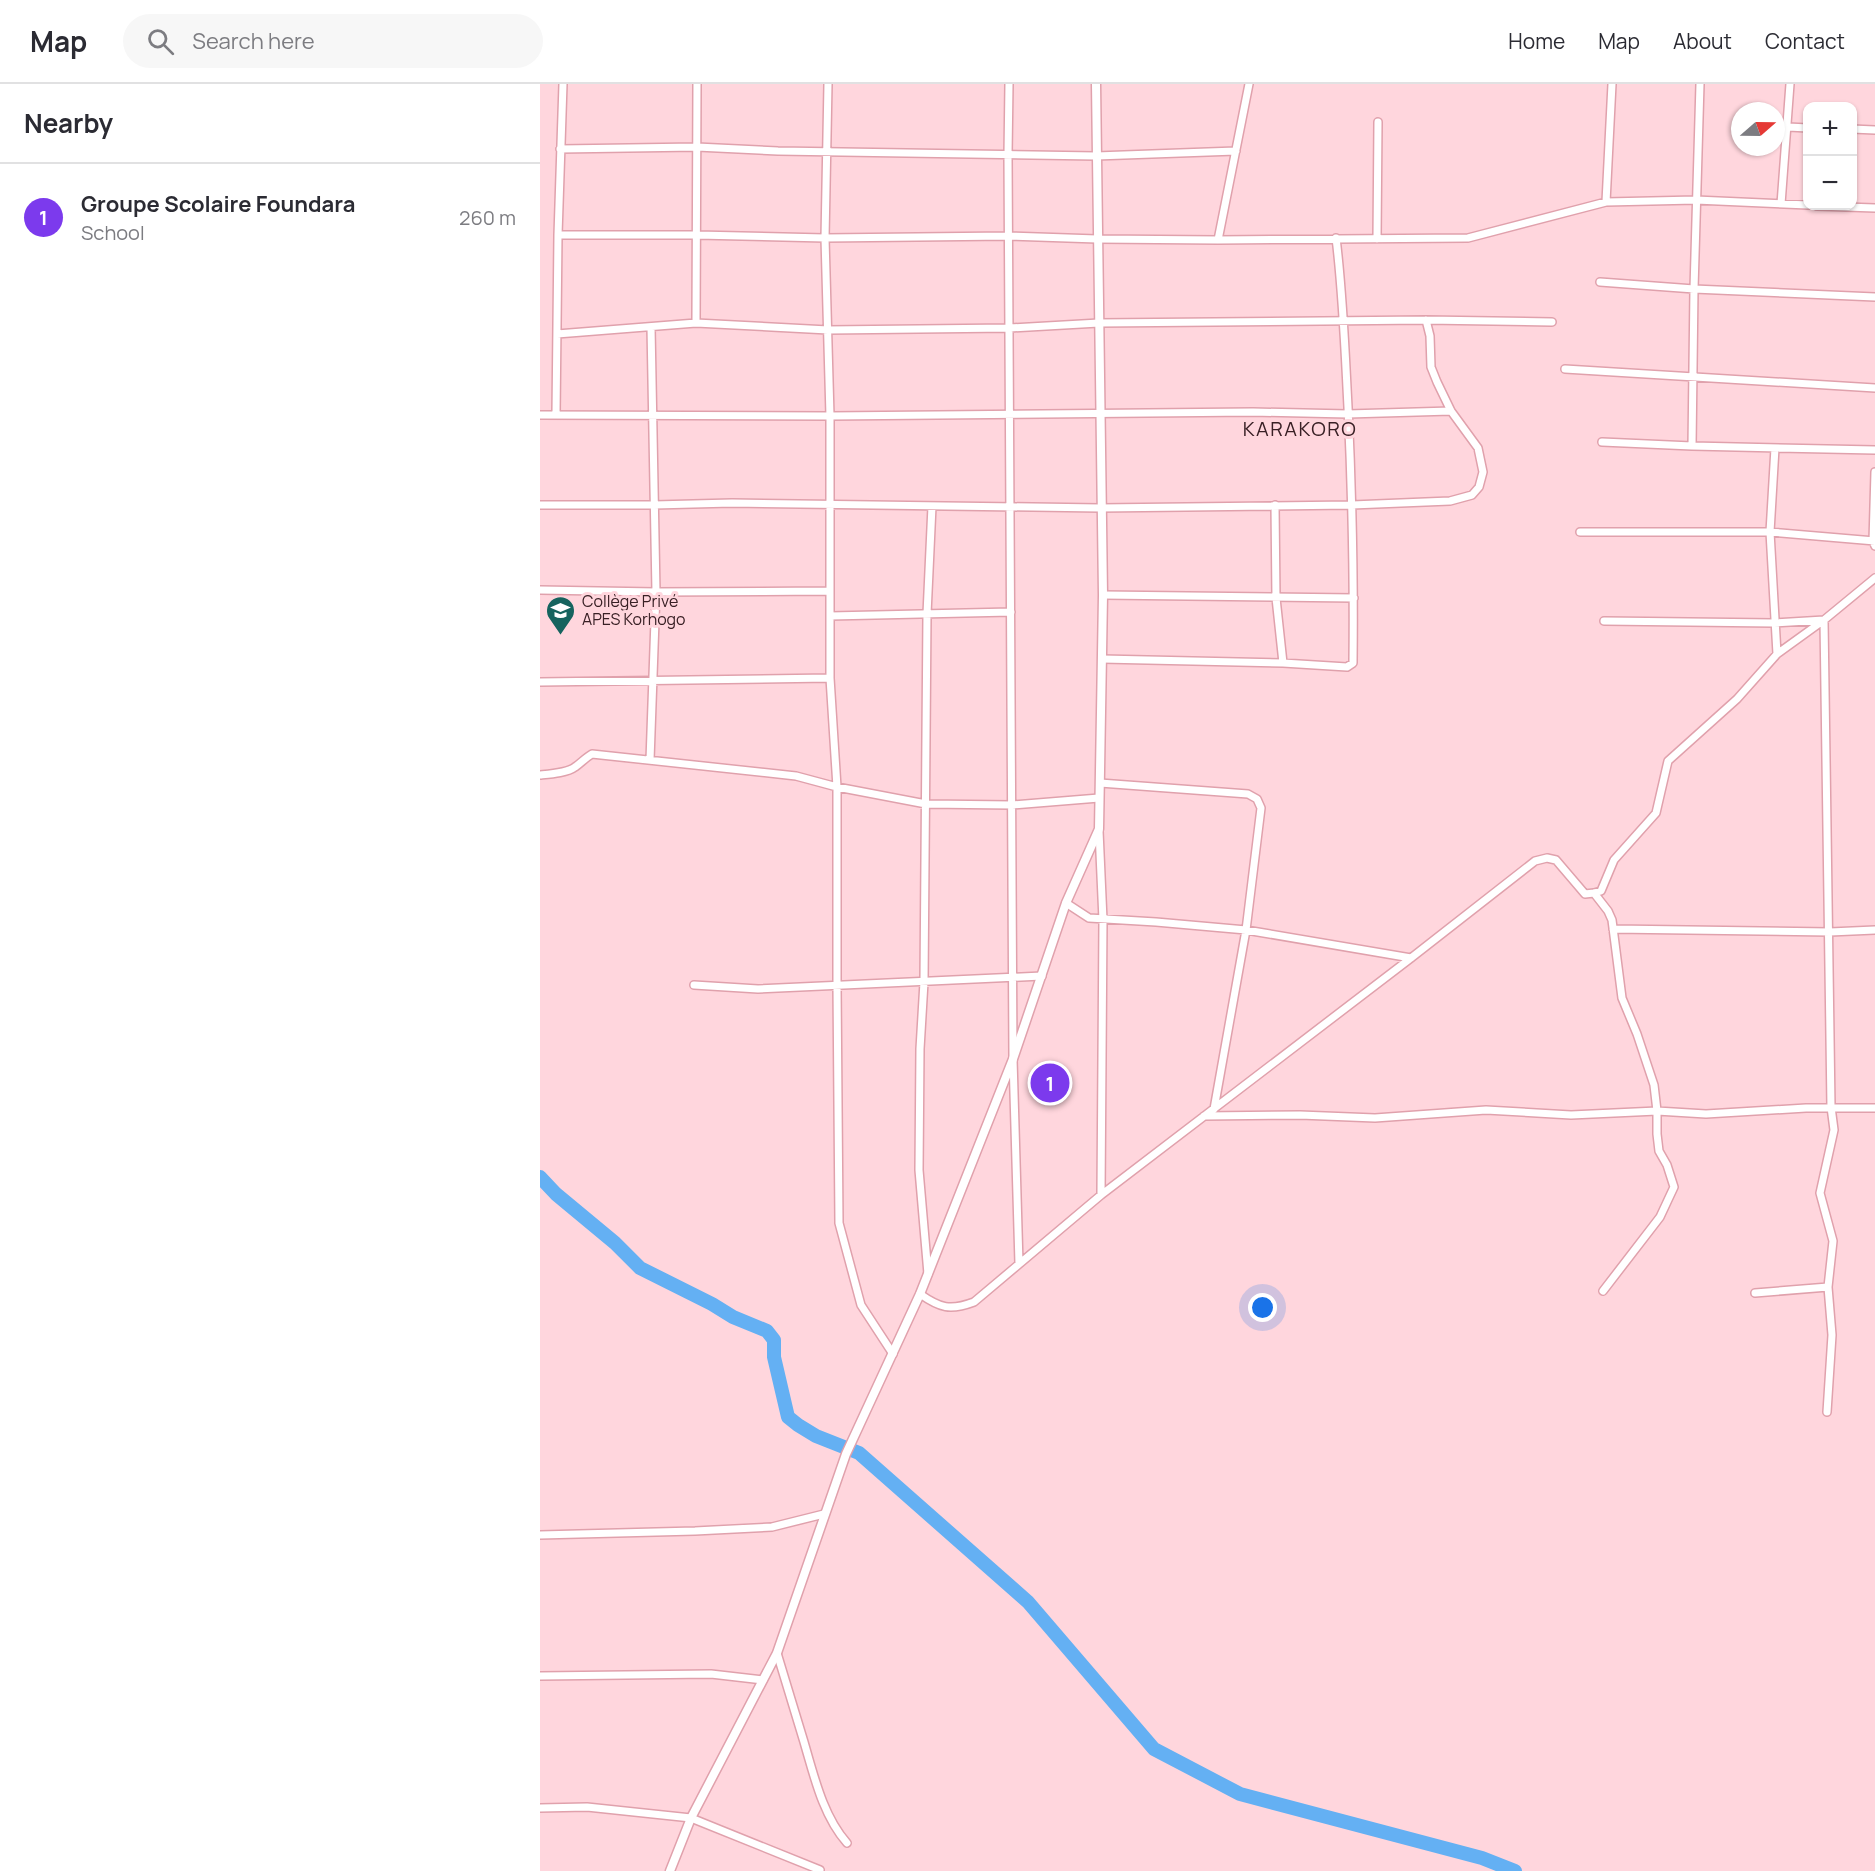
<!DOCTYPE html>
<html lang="en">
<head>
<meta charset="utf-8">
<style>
	:root { --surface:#fff; --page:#f7f7f7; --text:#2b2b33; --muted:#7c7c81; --line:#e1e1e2; --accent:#7c3aed }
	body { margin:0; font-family:Manrope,sans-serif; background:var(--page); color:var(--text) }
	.controls { position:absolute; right:18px; top:18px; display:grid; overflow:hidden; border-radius:12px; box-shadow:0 2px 4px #0004 }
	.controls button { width:54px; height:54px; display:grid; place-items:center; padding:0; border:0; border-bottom:2px solid var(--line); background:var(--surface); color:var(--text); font:30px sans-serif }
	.compass { position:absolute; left:1191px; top:18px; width:54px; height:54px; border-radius:50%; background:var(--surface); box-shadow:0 2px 4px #0004; rotate:70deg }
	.you { position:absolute; left:723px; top:1224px; width:21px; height:21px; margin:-15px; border:4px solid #fff; border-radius:50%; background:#1a73e8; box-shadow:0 0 0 9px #1a73e833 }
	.badge { display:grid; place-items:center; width:39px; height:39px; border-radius:50%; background:var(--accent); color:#fff; font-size:20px; font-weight:700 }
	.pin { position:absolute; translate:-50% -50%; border:3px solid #fff; box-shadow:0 2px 6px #0006 }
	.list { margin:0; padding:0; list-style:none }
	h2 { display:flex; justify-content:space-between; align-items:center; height:78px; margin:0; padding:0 24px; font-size:26px }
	h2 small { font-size:20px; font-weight:400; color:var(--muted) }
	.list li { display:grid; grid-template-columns:39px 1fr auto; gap:18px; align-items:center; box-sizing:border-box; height:108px; padding:0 24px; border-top:2px solid var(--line) }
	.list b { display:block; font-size:22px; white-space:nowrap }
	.list p { margin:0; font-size:20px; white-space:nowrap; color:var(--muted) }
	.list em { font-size:20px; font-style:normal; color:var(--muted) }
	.icon { flex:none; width:33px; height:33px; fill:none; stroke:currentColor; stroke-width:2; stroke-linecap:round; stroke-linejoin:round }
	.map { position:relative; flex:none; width:1335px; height:1787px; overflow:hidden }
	header { display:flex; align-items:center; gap:36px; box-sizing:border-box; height:84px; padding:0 30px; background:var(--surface); border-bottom:2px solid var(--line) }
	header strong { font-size:28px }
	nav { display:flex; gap:33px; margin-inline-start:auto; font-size:21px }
	.search { width:420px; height:54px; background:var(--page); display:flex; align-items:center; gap:15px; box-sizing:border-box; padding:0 21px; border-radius:33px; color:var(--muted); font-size:22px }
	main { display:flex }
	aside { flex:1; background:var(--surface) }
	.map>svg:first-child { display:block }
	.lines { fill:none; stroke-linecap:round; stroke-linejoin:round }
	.river { stroke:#64b0f3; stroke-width:14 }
	.minor-casing { stroke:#e0a1ac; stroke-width:10 }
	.tertiary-casing { stroke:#e0a1ac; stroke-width:11 }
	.minor { stroke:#fff; stroke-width:7 }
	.tertiary { stroke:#fff; stroke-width:8 }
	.labels { text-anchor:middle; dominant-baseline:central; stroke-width:6; stroke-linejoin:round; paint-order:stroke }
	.poi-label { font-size:16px; fill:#392025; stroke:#ffd6dd; text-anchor:start }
	.quarter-label { font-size:20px; letter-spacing:1.5px; fill:#392025; stroke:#ffd6dd }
</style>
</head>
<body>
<header>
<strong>Map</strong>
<div class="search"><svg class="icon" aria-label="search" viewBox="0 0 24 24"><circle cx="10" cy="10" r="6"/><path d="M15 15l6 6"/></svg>Search here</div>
<nav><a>Home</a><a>Map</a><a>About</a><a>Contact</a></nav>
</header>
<main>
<aside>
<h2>Nearby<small></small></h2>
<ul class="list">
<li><span class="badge">1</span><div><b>Groupe Scolaire Foundara</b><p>School</p></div><em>260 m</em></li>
</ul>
</aside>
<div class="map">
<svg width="1335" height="1787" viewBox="0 0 1335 1787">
	<rect width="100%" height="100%" fill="#ffd6dd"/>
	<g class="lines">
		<!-- river -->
		<path class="river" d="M0,1093L16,1110L75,1159L100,1184L172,1220L193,1233L227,1247L234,1256V1273L248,1333L258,1341L276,1352L319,1369L488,1518L614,1665L700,1710L942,1774L975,1787"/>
		<defs>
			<path id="minor" d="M288,0L285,154L290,332V594L297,703V901L299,1139L321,1221L353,1270
				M469,0L468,71L473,975L479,1180
				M1248,43L1268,44
				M1312,45L1335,46
				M20,65L157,63L238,67L556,72L696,67
				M1066,118L1072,0
				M1241,120L1250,0
				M1277,122L1335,124
				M18,151H157L285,154L469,152L557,155L678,156L928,154L1066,118L1156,116L1268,121
				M837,155L838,38
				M678,156L709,0
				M1060,198L1154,205L1335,213
				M156,239L157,0
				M17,250L156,239L288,246L470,244L559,239L886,236L1012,238
				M1025,285L1335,304
				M0,331L290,332L713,328L808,330L911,327
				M16,331L18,151L23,0
				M1062,358L1152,362L1335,366
				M1152,362L1154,205L1160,0
				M1235,364L1230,448L1237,570
				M1335,388L1333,457L1335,462
				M0,421H114L192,419L560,424L812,421L910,417L932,411L939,403L943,388L938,364L911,327L897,298L891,283L890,252L886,236
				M735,421L736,514L743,579
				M1040,448H1230L1335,457
				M0,506L116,508L289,507
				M563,511L814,514
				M290,532L471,528
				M1064,537L1234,539L1284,536L1291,1023L1294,1046L1280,1109L1293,1157L1288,1203L1292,1251L1287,1328
				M562,575L743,579L807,583L813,579C814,494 812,408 808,323C805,267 803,210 796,154
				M0,598L290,594
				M110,676L116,508L111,243
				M0,691C11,690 27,689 35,683C41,679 45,674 52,670L256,692L297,703L386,720L472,721L559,714
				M560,699L708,710L717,715L721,724L706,846L674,1025
				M559,747L563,836L561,1111
				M1054,809L1068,827L1072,836L1082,914L1097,950L1114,1001L1117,1027V1050L1119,1067L1127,1081L1134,1103L1120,1133L1063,1207
				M526,819L549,834L616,838L706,846L871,874
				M1073,845L1290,848L1335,846
				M154,901L218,905L502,892
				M664,1032L760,1031L835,1034L946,1026L1031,1031L1117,1027L1166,1030L1266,1024H1335
				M388,1190L379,1086L380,965L384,898L387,530L392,422
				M1215,1209L1288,1203
				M380,1210C400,1224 410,1227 434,1218L561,1111L871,874L995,777L1007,774L1016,776L1045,810L1054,809L1061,807L1074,776L1116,729L1128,677L1197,615L1237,570L1284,536L1335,494
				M0,1451L155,1447L232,1443L284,1430
				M237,1569C246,1598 255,1628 264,1658C274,1692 283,1732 307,1759
				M0,1592L171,1590L223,1596
				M0,1724L47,1723L151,1734L280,1786"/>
			<path id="tertiary" d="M130,1787L151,1734L237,1569L306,1370L380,1210L473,975L526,819L559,745L563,511L556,0"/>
		</defs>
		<!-- minor casing -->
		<use href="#minor" class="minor-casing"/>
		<!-- tertiary casing -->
		<use href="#tertiary" class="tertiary-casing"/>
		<!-- minor -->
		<use href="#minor" class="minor"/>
		<!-- tertiary -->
		<use href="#tertiary" class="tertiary"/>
	</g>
	<!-- icons -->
	<defs>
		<symbol id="school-pin" viewBox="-11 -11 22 30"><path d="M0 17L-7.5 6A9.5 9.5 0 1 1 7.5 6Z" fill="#16635e" stroke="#ffd6dd"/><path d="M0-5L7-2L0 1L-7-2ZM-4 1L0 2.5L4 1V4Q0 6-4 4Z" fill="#fff"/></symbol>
	</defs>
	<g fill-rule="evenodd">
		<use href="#school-pin" x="4" y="510" width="33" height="45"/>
	</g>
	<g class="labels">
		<!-- poi labels -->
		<g class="poi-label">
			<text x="42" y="517">Collège Privé<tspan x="42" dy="18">APES Korhogo</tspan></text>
		</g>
		<!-- quarter labels -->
		<g class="quarter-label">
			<text x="760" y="344">KARAKORO</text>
		</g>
	</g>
</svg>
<div class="controls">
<button>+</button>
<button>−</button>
</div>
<svg class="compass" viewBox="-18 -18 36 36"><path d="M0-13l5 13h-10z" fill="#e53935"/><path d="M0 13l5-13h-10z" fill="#7c7c81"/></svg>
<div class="you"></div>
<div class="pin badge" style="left:510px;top:999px">1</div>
</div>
</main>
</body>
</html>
